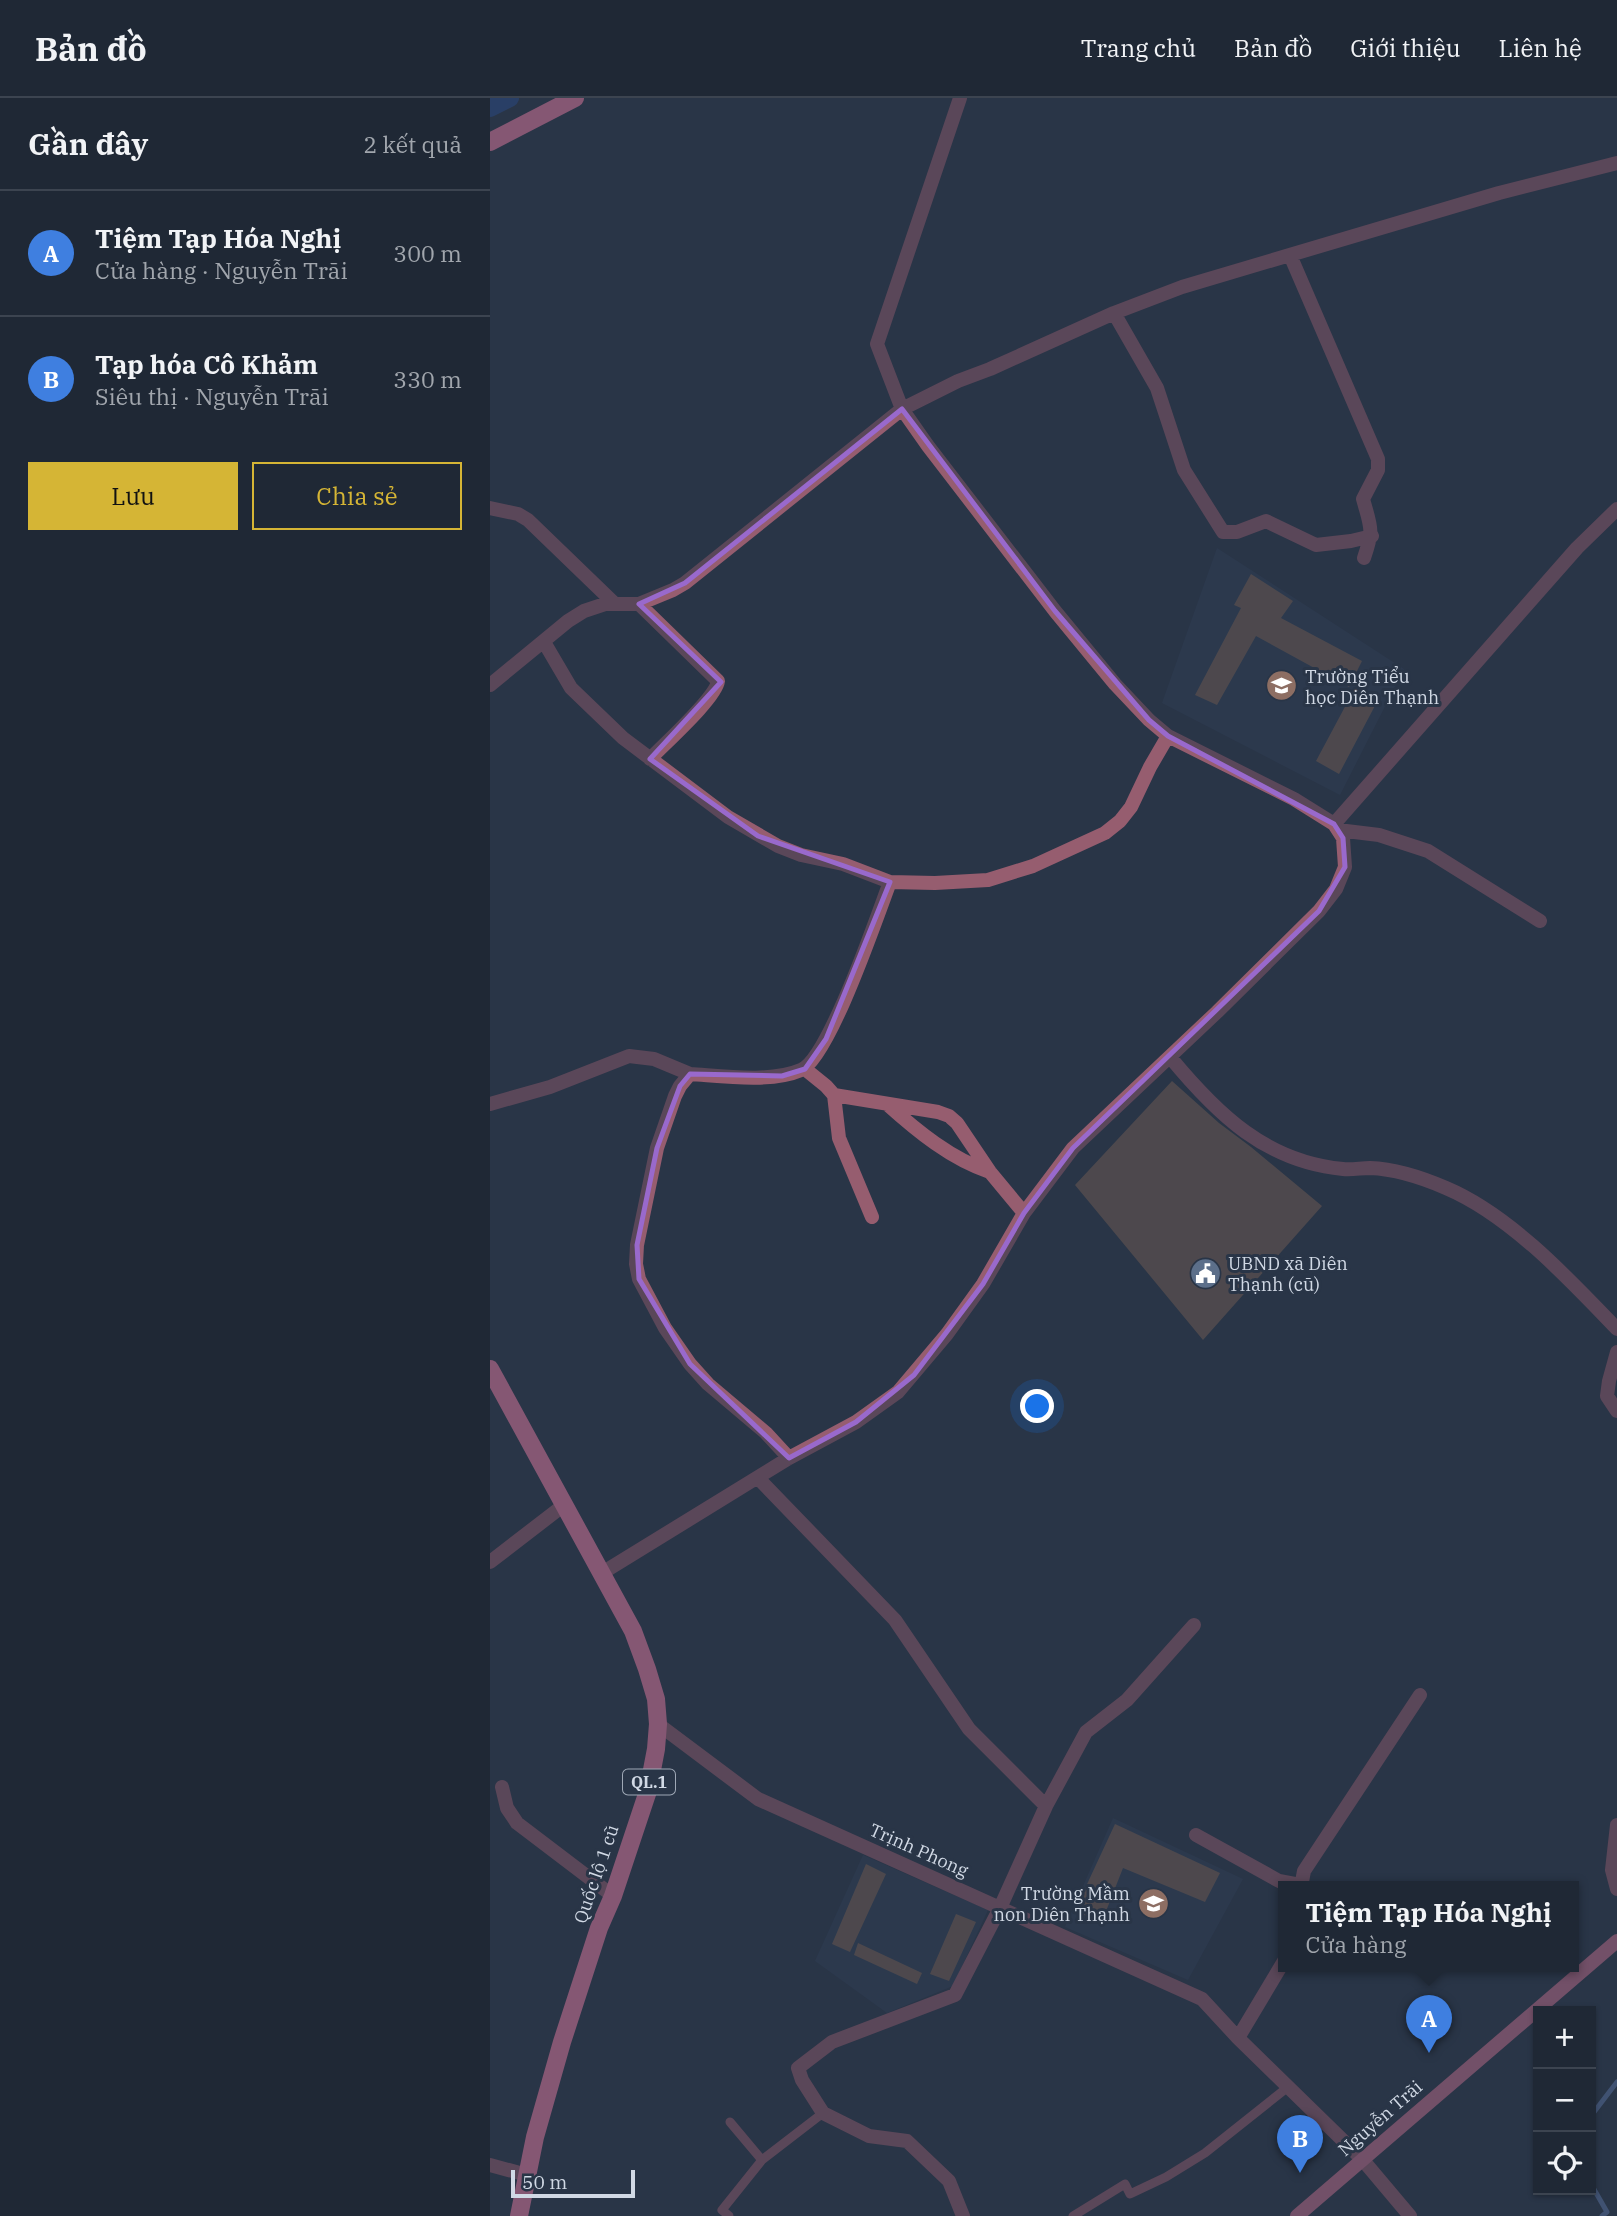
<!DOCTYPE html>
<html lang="vi">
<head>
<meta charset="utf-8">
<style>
	:root { --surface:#1f2835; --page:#27303d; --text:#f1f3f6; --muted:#a1a6ad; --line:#3c4450; --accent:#d5b535 }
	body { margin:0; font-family:"IBM Plex Serif",serif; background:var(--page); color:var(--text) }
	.controls { position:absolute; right:21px; bottom:21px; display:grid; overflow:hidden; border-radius:0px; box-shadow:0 2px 5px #0004 }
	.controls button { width:63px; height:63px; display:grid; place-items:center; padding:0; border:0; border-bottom:2px solid var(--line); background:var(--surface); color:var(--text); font:35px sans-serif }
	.scale { position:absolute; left:21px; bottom:18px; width:124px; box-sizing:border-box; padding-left:7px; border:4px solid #d1d9e5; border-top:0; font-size:19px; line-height:24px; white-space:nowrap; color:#d1d9e5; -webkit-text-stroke:5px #293547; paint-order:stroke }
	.you { position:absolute; left:548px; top:1309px; width:24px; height:24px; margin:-18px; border:5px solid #fff; border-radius:50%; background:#1a73e8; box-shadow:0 0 0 10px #1a73e833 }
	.badge { display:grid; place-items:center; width:46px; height:46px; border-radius:50%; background:var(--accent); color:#fff; font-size:23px; font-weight:700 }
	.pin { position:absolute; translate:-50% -58px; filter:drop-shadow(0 2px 4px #0008) }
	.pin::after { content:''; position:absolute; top:37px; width:24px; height:21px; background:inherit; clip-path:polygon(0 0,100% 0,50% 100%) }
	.popup { position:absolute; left:788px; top:1783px; width:301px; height:91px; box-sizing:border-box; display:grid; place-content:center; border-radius:0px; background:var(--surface); filter:drop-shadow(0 2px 5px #0005); font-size:23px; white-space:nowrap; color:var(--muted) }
	.popup b { font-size:26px; color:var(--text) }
	.popup::after { content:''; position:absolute; left:50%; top:100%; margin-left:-14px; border:14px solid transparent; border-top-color:var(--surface) }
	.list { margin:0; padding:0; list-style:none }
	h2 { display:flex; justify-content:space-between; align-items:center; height:91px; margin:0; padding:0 28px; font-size:30px }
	h2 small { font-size:23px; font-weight:400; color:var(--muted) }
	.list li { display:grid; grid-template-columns:46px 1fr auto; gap:21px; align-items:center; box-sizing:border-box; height:126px; padding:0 28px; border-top:2px solid var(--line) }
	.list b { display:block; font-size:26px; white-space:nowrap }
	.list p { margin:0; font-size:23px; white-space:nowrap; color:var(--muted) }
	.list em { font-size:23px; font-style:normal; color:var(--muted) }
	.actions { display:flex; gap:14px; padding:21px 28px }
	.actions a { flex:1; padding:16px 0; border:2px solid var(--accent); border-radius:0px; text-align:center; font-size:24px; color:var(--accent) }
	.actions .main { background:var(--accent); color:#111 }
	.icon { flex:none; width:38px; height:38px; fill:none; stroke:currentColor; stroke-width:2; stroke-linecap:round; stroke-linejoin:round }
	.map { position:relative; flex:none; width:1127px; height:2118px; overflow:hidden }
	header { display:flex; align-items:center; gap:42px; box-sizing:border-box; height:98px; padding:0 35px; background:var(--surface); border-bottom:2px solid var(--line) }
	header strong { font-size:33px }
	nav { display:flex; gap:38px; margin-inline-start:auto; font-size:24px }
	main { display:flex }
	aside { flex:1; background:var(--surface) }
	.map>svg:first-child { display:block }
	.built { fill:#2f3f56 }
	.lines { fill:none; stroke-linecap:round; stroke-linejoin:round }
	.stream { stroke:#5b77a7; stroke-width:5 }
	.canal { stroke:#284d8d; stroke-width:18 }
	.building { fill:#786154 }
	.service { stroke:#965d6f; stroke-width:9 }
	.minor { stroke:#965d6f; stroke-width:14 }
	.secondary { stroke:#cb7190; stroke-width:14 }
	.primary { stroke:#f480a9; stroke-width:18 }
	.marked { fill:none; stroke:#9969cc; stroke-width:5; stroke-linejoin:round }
	.labels { text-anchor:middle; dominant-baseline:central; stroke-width:6; stroke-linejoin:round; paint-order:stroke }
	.shield { fill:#293547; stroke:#9fa8b6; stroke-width:2 }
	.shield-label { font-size:16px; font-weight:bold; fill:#d1d9e5 }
	.poi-label { font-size:18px; fill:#d1d9e5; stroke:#293547; text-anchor:start }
	.street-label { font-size:18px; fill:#d1d9e5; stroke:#293547 }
</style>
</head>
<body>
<header>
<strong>Bản đồ</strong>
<nav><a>Trang chủ</a><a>Bản đồ</a><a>Giới thiệu</a><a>Liên hệ</a></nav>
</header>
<main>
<aside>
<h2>Gần đây<small>2 kết quả</small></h2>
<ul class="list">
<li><span class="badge" style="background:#3f7fe0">A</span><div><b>Tiệm Tạp Hóa Nghị</b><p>Cửa hàng · Nguyễn Trãi</p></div><em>300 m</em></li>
<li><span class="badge" style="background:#3f7fe0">B</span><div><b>Tạp hóa Cô Khảm</b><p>Siêu thị · Nguyễn Trãi</p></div><em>330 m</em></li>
</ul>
<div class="actions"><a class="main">Lưu</a><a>Chia sẻ</a></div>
</aside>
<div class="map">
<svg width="1127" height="2118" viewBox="0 0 1127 2118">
	<rect width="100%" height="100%" fill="#293547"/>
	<!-- built -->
	<path class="built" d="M727,450L914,571L850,697L672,605Z
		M623,1720L753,1781L698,1882L575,1829Z
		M373,1757L498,1812L463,1888L397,1915L325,1863Z"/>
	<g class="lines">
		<!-- stream -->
		<path class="stream" d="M1101,2018L1127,1984
			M1101,2086L1117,2114L1112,2118"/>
		<!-- canal -->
		<path class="canal" d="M0,10L20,0"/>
	</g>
	<!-- building -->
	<path class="building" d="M761,476L803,503L791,520L872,563L859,589L766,538L727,607L705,597L751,510L744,507Z
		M865,590L888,602L849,676L826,663Z
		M682,983L729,1025L761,1049L832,1108L713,1242L585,1087Z
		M625,1726L730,1775L715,1804L633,1770L611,1826L585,1812Z
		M376,1766L396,1776L360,1854L342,1846Z
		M466,1816L486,1824L459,1883L440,1876Z
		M368,1845L432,1875L427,1886L364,1857Z"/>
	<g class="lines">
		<!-- service -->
		<path class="service" d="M240,2024L272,2062
			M239,2118L232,2112L272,2062L333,2015
			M583,2118L635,2086L640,2096L676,2079L715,2055L798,1989"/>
		<!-- minor -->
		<path class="minor" d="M800,157L888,361V372L873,401C881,430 884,431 874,460
			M624,215L667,290L694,372L733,434H747L776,423L826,447L861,443L882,438
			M0,410L28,416L38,422L125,506
			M149,506L228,583C226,600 174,646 160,661
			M54,544L81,590L133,640L238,719L288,748L311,757L353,766L400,784L445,785L498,782L543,768L615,735L630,723L641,709L660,669L678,638
			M0,587L78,523L94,513L115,506H149L183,492L195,485L412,311L468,283L500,271L624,215L692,189L1009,95L1127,65
			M844,726L1087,450L1127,411
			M848,732L889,737L938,753L1050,823
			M680,959C727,1016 776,1064 853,1071C862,1072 871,1070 880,1070C906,1071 933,1080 956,1090C1020,1117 1080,1182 1127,1231
			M315,971L336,988L344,997L349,1040L382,1119
			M344,997L448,1014L459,1018L467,1025L500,1074L534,1115
			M0,1006L60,989L139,958L164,961L200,976
			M397,1006C427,1033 461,1061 500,1074
			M1127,1254L1119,1283L1117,1298L1127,1313
			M299,1360L276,1335L218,1286L200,1266L175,1230L149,1181L146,1166L147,1147L167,1050L185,998L190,988L200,976C232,978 281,985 311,972C339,960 387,818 400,784
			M268,1380L405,1522L479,1631L556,1708
			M0,1464L74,1407
			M112,1475L299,1360L366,1324L408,1294L457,1236L493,1186L534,1115L583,1050L727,914L829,813L846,791L855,769L853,740L844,726L804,701L678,638L659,622L625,586L565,513L438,348L412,311L387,246L470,0
			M168,1626L268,1701L712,1901L748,1940L872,2061L920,2118
			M12,1689L17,1710L27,1725L123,1798
			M1127,1727L1122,1772L1127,1791
			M706,1737L789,1783L810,1787
			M811,1789L814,1773L930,1597
			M748,1940L794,1863
			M0,2067L37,2077
			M473,2118L459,2083L417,2043L379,2038L333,2015L312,1982L308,1970L342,1944L465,1897L510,1810L556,1708L596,1634L637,1602L704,1527"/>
		<!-- secondary -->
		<path class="secondary" d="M807,2118L1127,1843"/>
		<!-- primary -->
		<path class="primary" d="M0,44L85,0
			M0,1271L143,1533L157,1571L166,1601L168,1626L166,1651L158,1693L123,1798L109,1830L72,1944L45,2039L29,2118"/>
	</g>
	<!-- marked area -->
	<path d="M0 0H1127V2118H0ZM412,311L565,513L659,622L678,638L844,726L853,740L855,769L829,813L583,1050L534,1115L493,1186L424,1277L366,1324L299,1360L200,1266L149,1181L147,1147L167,1050L190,988L200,976L292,978L315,971L336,941L400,784L268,738L160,661L231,584L149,506L195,485Z" fill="#293547" fill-opacity=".55" fill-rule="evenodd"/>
	<path class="marked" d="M412,311L565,513L659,622L678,638L844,726L853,740L855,769L829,813L583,1050L534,1115L493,1186L424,1277L366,1324L299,1360L200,1266L149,1181L147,1147L167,1050L190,988L200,976L292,978L315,971L336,941L400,784L268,738L160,661L231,584L149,506L195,485Z"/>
	<!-- icons -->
	<defs>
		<symbol id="school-disc" viewBox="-11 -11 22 22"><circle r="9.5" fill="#8d6e63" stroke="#293547"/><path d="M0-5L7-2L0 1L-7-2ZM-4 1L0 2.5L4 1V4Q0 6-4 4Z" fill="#fff"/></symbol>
		<symbol id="civic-disc" viewBox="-11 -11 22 22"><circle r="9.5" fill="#5c6f8a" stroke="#293547"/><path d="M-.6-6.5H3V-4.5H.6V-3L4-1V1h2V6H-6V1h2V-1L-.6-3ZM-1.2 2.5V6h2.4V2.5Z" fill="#fff"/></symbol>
	</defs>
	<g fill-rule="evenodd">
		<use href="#school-disc" x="774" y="570" width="35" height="35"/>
		<use href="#civic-disc" x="698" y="1158" width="35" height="35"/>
		<use href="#school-disc" x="646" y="1788" width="35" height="35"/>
	</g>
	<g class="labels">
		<!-- shield labels -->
		<rect class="shield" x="133" y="1671.5" width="52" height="25" rx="5"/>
		<g class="shield-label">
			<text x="159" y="1684">QL.1</text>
		</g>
		<!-- poi labels -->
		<g class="poi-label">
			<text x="815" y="578">Trường Tiểu<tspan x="815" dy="21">học Diên Thạnh</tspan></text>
			<text x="738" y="1165">UBND xã Diên<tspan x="738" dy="21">Thạnh (cũ)</tspan></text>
			<text x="640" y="1795" text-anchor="end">Trường Mầm<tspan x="640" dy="21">non Diên Thạnh</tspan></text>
		</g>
		<!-- street labels -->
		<g class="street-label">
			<text transform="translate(429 1752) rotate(24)">Trịnh Phong</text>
			<text transform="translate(106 1776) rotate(-71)">Quốc lộ 1 cũ</text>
			<text transform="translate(890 2020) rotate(-41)">Nguyễn Trãi</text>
		</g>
	</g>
</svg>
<div class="controls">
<button>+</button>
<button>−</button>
<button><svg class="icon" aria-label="locate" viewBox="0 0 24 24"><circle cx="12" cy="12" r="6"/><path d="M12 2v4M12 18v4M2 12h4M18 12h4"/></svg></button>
</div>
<div class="scale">50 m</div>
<div class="you"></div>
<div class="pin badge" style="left:939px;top:1955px;background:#3f7fe0">A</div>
<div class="popup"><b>Tiệm Tạp Hóa Nghị</b>Cửa hàng</div>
<div class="pin badge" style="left:810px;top:2075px;background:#3f7fe0">B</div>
</div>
</main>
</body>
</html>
